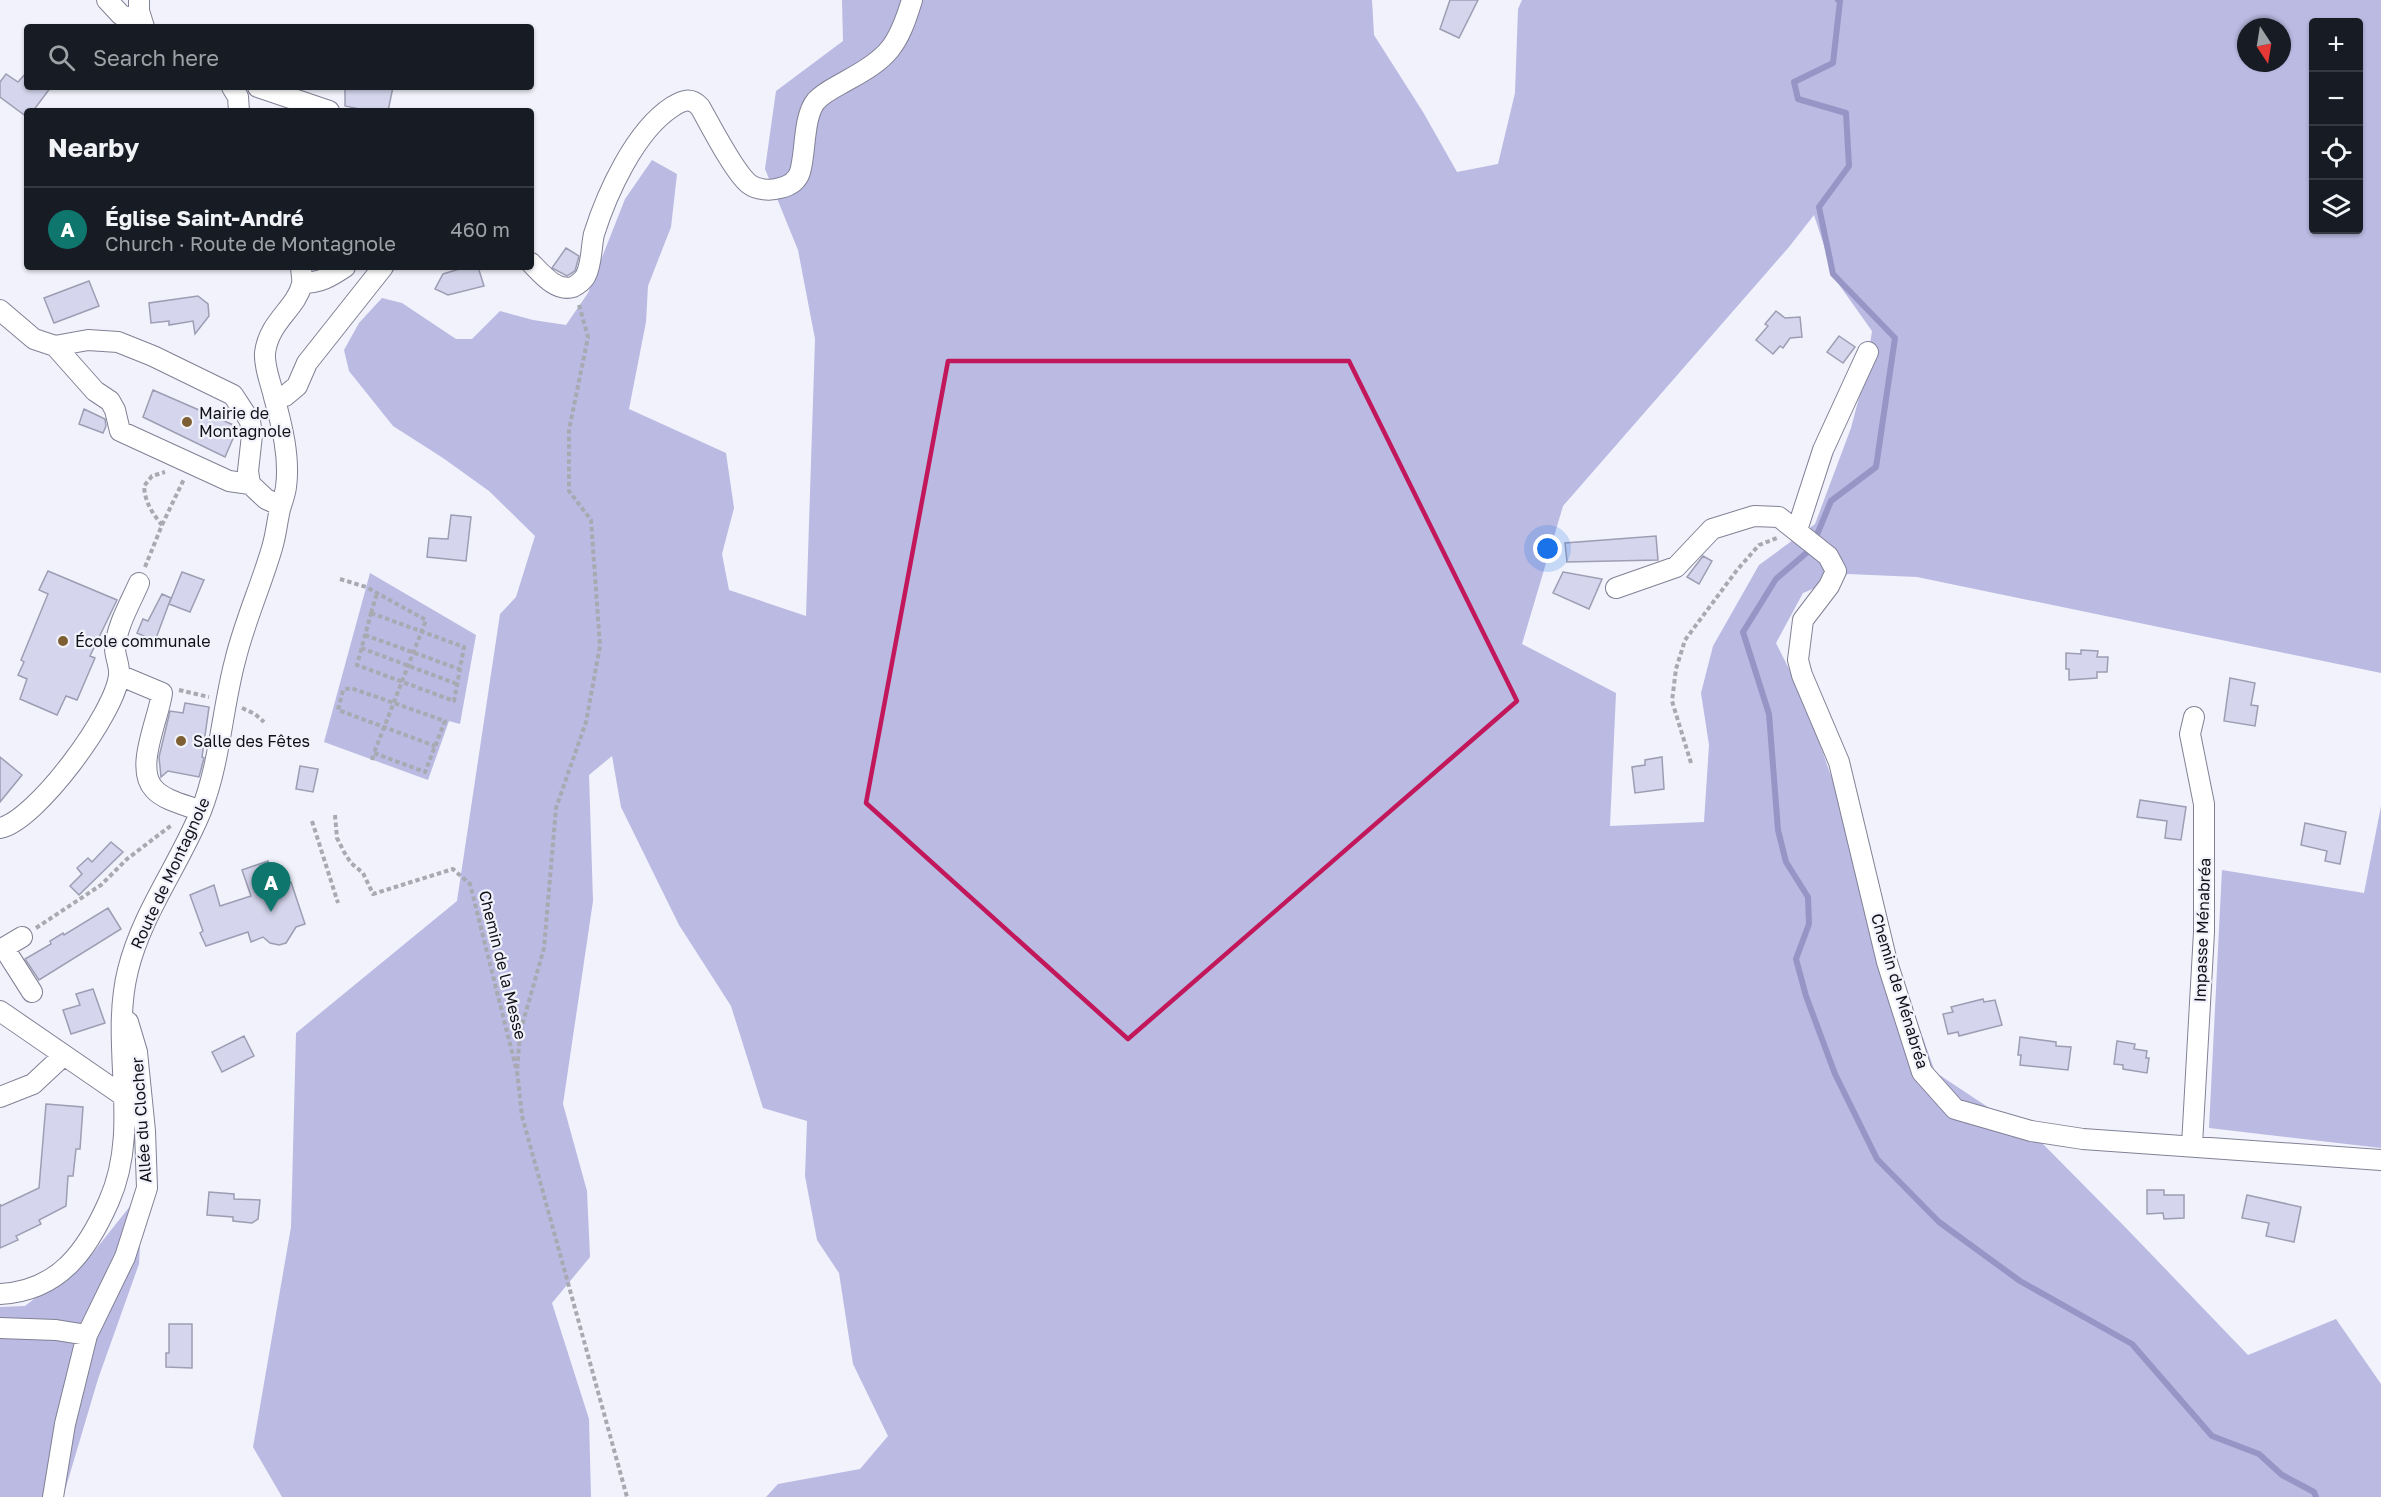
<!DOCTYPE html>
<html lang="en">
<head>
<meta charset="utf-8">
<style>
	:root { --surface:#171b24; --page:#20242c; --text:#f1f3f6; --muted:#9ea1a6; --line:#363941; --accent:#0f766e }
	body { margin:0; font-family:"Golos Text",sans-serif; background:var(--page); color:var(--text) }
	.controls { position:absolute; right:18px; top:18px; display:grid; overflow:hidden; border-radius:6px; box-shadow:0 2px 4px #0004 }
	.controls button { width:54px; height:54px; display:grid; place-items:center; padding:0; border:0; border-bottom:2px solid var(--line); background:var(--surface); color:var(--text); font:30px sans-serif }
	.compass { position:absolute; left:2237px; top:18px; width:54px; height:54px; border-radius:50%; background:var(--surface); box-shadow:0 2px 4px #0004; rotate:168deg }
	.you { position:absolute; left:1548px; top:549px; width:21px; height:21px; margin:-15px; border:4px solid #fff; border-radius:50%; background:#1a73e8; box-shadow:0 0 0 9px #1a73e833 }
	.badge { display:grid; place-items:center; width:39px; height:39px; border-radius:50%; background:var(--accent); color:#fff; font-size:20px; font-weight:700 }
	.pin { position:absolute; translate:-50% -50px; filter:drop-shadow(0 2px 3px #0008) }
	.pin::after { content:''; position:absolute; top:32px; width:21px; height:18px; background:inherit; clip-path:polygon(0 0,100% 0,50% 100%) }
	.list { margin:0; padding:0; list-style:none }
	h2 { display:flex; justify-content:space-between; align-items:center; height:78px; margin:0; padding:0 24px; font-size:26px }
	h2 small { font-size:20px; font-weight:400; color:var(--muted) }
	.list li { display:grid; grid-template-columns:39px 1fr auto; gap:18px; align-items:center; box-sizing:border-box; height:84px; padding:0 24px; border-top:2px solid var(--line) }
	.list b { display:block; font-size:22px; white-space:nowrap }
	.list p { margin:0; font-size:20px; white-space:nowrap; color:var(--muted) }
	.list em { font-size:20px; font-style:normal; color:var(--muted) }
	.icon { flex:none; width:33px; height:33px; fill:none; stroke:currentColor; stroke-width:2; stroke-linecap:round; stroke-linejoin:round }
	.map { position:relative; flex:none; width:2381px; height:1497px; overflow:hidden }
	.search { position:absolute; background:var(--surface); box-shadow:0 2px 4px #0004; left:24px; top:24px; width:510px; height:66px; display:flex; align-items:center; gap:15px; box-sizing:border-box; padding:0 21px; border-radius:6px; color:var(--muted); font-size:22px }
	.panel { position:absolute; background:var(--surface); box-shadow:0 2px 4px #0004; left:24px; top:108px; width:510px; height:162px; border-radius:6px }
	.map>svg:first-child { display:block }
	.green { fill:#babae3; fill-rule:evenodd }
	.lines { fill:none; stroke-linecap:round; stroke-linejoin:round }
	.stream { stroke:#9695c5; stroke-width:6 }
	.building { fill:#d5d6ed; stroke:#9d9db3; stroke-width:1.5 }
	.minor-casing { stroke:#818196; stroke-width:22 }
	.path { stroke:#a8a9b1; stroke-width:4; stroke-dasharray:4.5 3; stroke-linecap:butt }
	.minor { stroke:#fff; stroke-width:20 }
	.marked { fill:none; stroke:#c2185b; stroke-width:4.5; stroke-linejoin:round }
	.poi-dot { fill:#7d5f33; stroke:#f1f2fb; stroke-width:2 }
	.labels { text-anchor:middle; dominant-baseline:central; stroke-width:4.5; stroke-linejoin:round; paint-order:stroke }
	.poi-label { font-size:16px; fill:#101017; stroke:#f1f2fb; text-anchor:start }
	.street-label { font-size:16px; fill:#101017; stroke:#f1f2fb }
</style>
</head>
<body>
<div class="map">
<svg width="2381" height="1497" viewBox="0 0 2381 1497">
	<rect width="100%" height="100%" fill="#f1f2fb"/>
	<!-- green -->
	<path class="green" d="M842,0H1372L1374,35L1423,112L1457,172L1498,164L1515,93L1518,9L1522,0H2381V673L1917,577L1848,574L1803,593L1776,643L1804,699L1935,1072L2042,1143L2126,1228L2248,1355L2336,1319L2381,1384V1497H766L778,1484L860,1469L888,1436L853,1364L839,1273L817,1240L805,1176L807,1121L763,1108L731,1006L679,925L621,807L612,756L589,775L593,901L563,1104L587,1191L590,1257L552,1303L589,1419L591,1497H282L253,1447L291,1227L296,1033L457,901L500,614L516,597L535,536L489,491L443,458L393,426L349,371L344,350L359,323L382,298L402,303L456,339H472L500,311L533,320L566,325L588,293L625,199L652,160L677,174L671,227L648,286L646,322L629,409L726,453L734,508L722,554L729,590L806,616L815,339L798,250L765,169L776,91L843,41ZM2314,22H2358V230H2314ZM2246,27H2282V63H2246ZM1814,215L1835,279L1872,331L1866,371L1851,428L1815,524L1759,565L1713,646L1701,693L1709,745L1704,822L1610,826L1616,693L1522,644L1563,506L1789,247Z
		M370,573L476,635L460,724L449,721L428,780L324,742Z
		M2381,806V1148L2209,1128L2222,870L2364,893Z
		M143,1190L139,1264L98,1379L63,1497H0V1307L25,1306L92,1254Z"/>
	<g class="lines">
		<!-- stream -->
		<path class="stream" d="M1838,0L1840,1L1833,63L1794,82L1798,99L1846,113L1849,166L1819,207L1833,274L1895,338L1876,467L1831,501L1811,549L1776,579L1743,632L1769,714L1778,830L1786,862L1808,897L1809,924L1796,959L1806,996L1835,1074L1877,1159L1939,1222L2020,1281L2132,1344L2212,1436L2259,1454L2282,1475L2314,1492L2316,1497"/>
	</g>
	<!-- building -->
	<path class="building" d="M1450,0H1478L1459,38L1440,29Z
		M27,72V87H51L33,111H27V117L0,97V82L6,74L18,82Z
		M345,87H393L388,111H369L345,106Z
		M566,248L579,256L575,271L567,276L552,268Z
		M466,267H478L484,286L448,295L435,289L443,274Z
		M89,281L99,306L54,323L44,298Z
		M198,296L208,304L209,316L195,334L193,321L169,325V321L151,323L149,303Z
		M1776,311L1785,318L1800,317L1802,337L1790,338L1783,348L1780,346L1773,354L1756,340L1768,326L1765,324Z
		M1839,336L1855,347L1843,363L1827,352Z
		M153,390L238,427L225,457L143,417Z
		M84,409L105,419L106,426L103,433L79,424Z
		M451,515L471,517L466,561L427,557L429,538L448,539Z
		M1656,536L1658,560L1567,562L1565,543Z
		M1703,556L1712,561L1699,584L1687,577Z
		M48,571L117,600L90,656L95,658L77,700L66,696L57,715L20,699L27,679L18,675L24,662L21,660L48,594L39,590Z
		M182,572L204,580L190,612L169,604Z
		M1563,572L1602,579L1589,609L1553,593Z
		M162,594L171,598L155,641L137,633L143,619L148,621Z
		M2081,650L2098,651L2097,657H2108L2107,672H2097V678L2069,680V669H2066V653L2081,654Z
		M2230,678L2255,683L2251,705L2258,706L2255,726L2224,721Z
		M185,703L209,707L202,757L204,758L199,777L168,771L161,777L159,757L170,711L183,713Z
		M0,757L22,775L0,802Z
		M1662,757L1664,789L1635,793L1632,767L1645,765V760Z
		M300,766L318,769L313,792L296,789Z
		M2140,800L2186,807L2181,840L2165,838L2167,821L2137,817Z
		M2305,823L2346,832L2340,864L2325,861L2327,851L2301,845Z
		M111,842L123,852L79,895L70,886L82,874L77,868L88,858L92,862Z
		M268,861L277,887L291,882L305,924L296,927L286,943L279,945L270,943L263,937L251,942L248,932L206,946L200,933L203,931L190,895L214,885L220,906L251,896L242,870Z
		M108,908L121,929L39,980L25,959L51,944L50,941L63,933L64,935Z
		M93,989L105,1023L71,1034L63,1010L80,1005L76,994Z
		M1983,999L1984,1002L1995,1000L2002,1025L1959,1036L1958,1032L1948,1034L1943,1014L1953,1012L1951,1007Z
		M244,1036L254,1056L222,1072L212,1052Z
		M2020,1037L2056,1042V1046L2071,1047L2068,1070L2020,1065L2021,1055H2018Z
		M2117,1041L2135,1044L2134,1049L2147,1051L2146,1058H2149L2147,1073L2123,1069V1065L2114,1064Z
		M46,1104L83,1107L80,1149H76L73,1176H68L66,1206L39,1220L41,1224L16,1236L18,1240L0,1248V1204L1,1206L39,1188Z
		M2147,1190H2164V1195H2184V1218L2164,1219L2163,1213L2147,1214Z
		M209,1192L234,1194V1199L260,1200L258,1219L252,1223L233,1221V1217L207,1215Z
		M2247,1195L2301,1207L2294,1242L2266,1236L2269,1223L2242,1218Z
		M169,1324H192V1368L166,1367V1353H169Z"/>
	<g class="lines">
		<defs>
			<path id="minor" d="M107,0L121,15L142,22
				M139,0V11L144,27
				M232,87L238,97L239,111
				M258,87L329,111
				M531,263C542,274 556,292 573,287C577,285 584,280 586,275C592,263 591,247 594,234C607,193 635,131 672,107C683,100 691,97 700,107C711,126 734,172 749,184C757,190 770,191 780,188C789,186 797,181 800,172C806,152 803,117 816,101C824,92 836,87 846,81C889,58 898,46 912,0
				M302,283C320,283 330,277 345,267
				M0,310L34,339L55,346L88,340L118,342L153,356L233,395L250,421L252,435L248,471L250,484L266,499L281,506
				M55,346L95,391L110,401L115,410L120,431L229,481L250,484
				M275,399L285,396L297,386L307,363L383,267
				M1797,530L1823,450L1868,352
				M1616,588L1676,567L1712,529L1754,516L1779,517L1828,556L1836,571L1829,586L1803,620L1798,660L1802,675L1839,762L1887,962L1922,1072L1955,1109L2031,1131L2083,1139L2381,1160
				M119,675L162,693C159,718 134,768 154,789C165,801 186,805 201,811
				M0,828C36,821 116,712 119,675C120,666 115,657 115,648C117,625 130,604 139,583
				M4,948L32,992
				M0,950L22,937
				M0,1011L125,1097
				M0,1097L33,1084L64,1055
				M2192,1145L2204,932V804L2190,734L2194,717
				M0,1294C59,1291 87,1251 109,1201C142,1127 109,1046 128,970C142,913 179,865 201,811C220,763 222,710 235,661C244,623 261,586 272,548C276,535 277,522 280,509C282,502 285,495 286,487C290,458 282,425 274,397C271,383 264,368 265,353C269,321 296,309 302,284C303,279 301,272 301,267
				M0,1328L56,1330L87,1335L65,1424L53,1497
				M87,1335L125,1257L147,1188L145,1131L137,1052L128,1022"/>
		</defs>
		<!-- minor casing -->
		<use href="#minor" class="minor-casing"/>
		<!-- path -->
		<path class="path" d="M579,305L588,337L569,430V491L591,520L600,646L586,722L556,808L544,948L520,1033L517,1071L522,1116L627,1497
			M162,525L184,479
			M145,567L162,525C152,513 145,502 144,486L152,476L165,472
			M340,579L366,587L426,620L374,753
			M371,613L464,647L454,701L357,665Z
			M371,613L377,593
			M365,635L459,669
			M361,648L457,684
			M179,690L209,697
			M242,708L255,714L264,722
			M372,760L374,753L425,772L445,721L351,688L343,690L338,710L435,746
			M1691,763L1672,701L1676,669L1685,640L1737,570L1759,545L1777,538
			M335,815L337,838L344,852L351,863L363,873L373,894L453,869L470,884L516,1068
			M312,821L338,903
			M36,928L101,885L127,859L173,824"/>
		<!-- minor -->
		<use href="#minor" class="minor"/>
	</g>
	<!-- marked area -->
	<path class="marked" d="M948,361H1349L1517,701L1128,1039L866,803Z"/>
	<!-- markers -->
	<g class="poi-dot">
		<circle cx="187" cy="422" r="6"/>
		<circle cx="63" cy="641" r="6"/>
		<circle cx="181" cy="741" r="6"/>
	</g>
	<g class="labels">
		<!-- poi labels -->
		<g class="poi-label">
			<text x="199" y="413">Mairie de<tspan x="199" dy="18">Montagnole</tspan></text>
			<text x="75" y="641">École communale</text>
			<text x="193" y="741">Salle des Fêtes</text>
		</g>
		<!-- street labels -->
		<g class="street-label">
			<text transform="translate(170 873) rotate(-65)">Route de Montagnole</text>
			<text transform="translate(2202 930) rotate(-88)">Impasse Ménabréa</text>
			<text transform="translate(503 965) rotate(76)">Chemin de la Messe</text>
			<text transform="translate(1900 991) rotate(73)">Chemin de Ménabréa</text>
			<text transform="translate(141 1120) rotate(-94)">Allée du Clocher</text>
		</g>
	</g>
</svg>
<div class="controls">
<button>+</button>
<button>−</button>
<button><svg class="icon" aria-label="locate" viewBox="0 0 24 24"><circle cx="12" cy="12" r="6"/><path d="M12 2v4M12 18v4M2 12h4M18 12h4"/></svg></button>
<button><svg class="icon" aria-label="layers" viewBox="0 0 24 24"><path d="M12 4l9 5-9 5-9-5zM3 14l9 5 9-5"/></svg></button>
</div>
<svg class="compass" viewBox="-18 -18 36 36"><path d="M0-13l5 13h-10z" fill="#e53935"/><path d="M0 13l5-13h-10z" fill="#9ea1a6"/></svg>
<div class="you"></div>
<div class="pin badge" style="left:271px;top:912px">A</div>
<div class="search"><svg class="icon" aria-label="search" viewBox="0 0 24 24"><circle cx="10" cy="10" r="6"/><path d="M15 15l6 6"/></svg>Search here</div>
<section class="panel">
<h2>Nearby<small></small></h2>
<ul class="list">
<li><span class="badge">A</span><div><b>Église Saint-André</b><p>Church · Route de Montagnole</p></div><em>460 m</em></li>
</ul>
</section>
</div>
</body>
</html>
